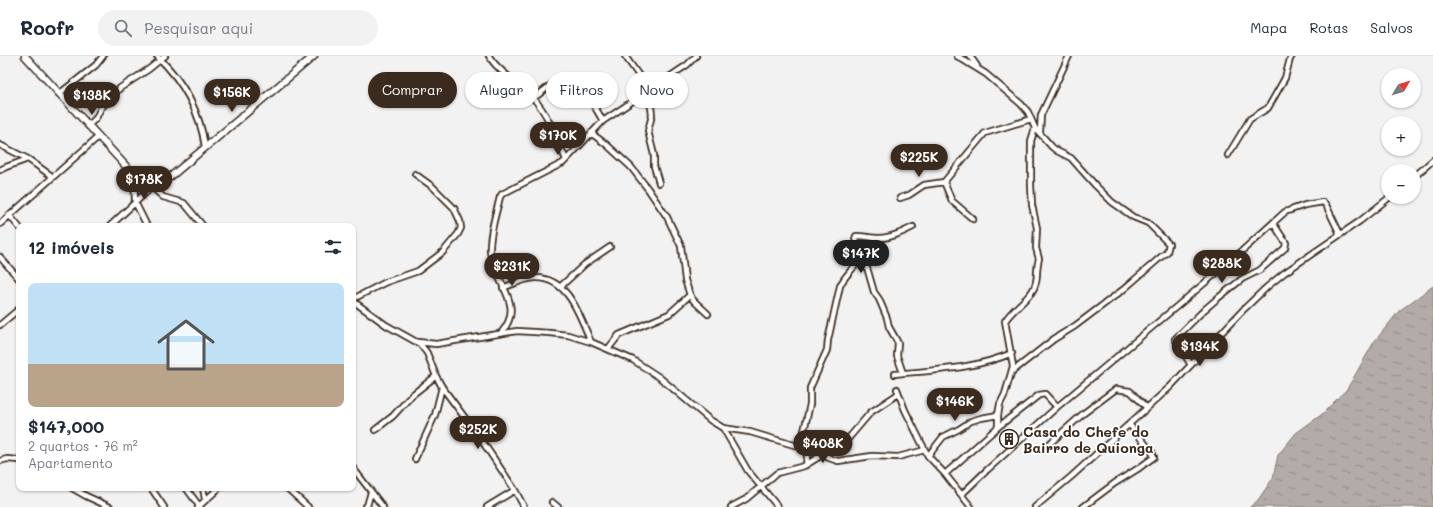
<!DOCTYPE html>
<html lang="pt">
<meta charset="utf-8">
<style>
:root{--surface:#fff;--page:#f2f2f3;--text:#1f2937;--muted:#747a83;--line:#e0e1e3;--accent:#3b2a1e}
body{margin:0;font-family:Mali,sans-serif;background:var(--page);color:var(--text);height:100vh;display:flex;flex-direction:column;font-size:15px;white-space:nowrap}
*{box-sizing:border-box;margin:0}
p{font-size:13px;color:var(--muted)}
.icon{flex:none;width:22px;height:22px;fill:none;stroke:currentColor;stroke-width:2;stroke-linecap:round;stroke-linejoin:round}
.map{position:relative;flex:1;overflow:hidden}
.panel{position:absolute;left:16px;top:167px;width:340px;height:268px;display:flex;flex-direction:column;background:var(--surface);border-radius:8px;box-shadow:0 1px 3px #0004}
.panel>*{flex:none}
.guide{position:absolute;left:368px;top:16px;width:380px;height:36px;display:flex;gap:8px}
.needle{width:26px;rotate:52deg}
.tools{position:absolute;left:1381px;top:12px;display:grid;gap:8px}
.tools a{display:grid;place-items:center;width:40px;height:40px;border-radius:50%;background:var(--surface);box-shadow:0 1px 3px #0004;font-size:20px}
.price{position:absolute;translate:-50% -34px;padding:0 9px;border-radius:14px;background:var(--accent);color:#fff;font-size:13px;line-height:26px;filter:drop-shadow(0 1px 2px #0008)}
.price::after{content:'';position:absolute;left:50%;top:24px;width:12px;height:9px;margin-left:-6px;background:inherit;clip-path:polygon(0 0,100% 0,50% 100%)}
.price.on{background:#222;color:#fff}
ul{padding:0;list-style:none}
li{display:grid;align-content:center;gap:8px;height:212px;padding:0 12px}
li span{display:grid;place-items:center;height:124px;border-radius:8px;color:#555}
li>.icon{margin-inline-start:auto}
span .icon{width:72px;height:72px;fill:#fffc;stroke-width:1}
li b{font-size:17px}
h2{display:flex;justify-content:space-between;align-items:center;height:48px;padding:0 12px;font-size:17px}
.pill{padding:0 14px;border-radius:18px;background:var(--surface);box-shadow:0 1px 3px #0004;font-size:14px;line-height:36px}
.pill.on{background:var(--accent);color:#fff}
header{display:flex;align-items:center;gap:24px;box-sizing:border-box;height:56px;padding:0 20px;background:var(--surface);border-bottom:1px solid var(--line)}
header strong{font-size:19px}
nav{display:flex;gap:22px;margin-inline-start:auto;font-size:14px}
.search{width:280px;height:36px;background:var(--page);display:flex;align-items:center;gap:10px;box-sizing:border-box;padding:0 14px;border-radius:22px;color:var(--muted);font-size:15px}
.map>svg:first-child{display:block}
.water{fill:url(#water-ripples);stroke:#827770}
.lines{fill:none;stroke-linecap:round;stroke-linejoin:round}
.street-casing{stroke:#3b2a1e;stroke-width:8}
.secondary-casing{stroke:#3b2a1e;stroke-width:9}
.street{stroke:#fff;stroke-width:4.5}
.secondary{stroke:#fff;stroke-width:6}
.labels{text-anchor:middle;dominant-baseline:central;stroke-width:3.5;stroke-linejoin:round;paint-order:stroke}
.poi-label{font-size:14px;font-weight:bold;fill:#3b2a1e;stroke:#fff;text-anchor:start}
</style>
<header>
<strong>Roofr</strong>
<div class="search"><svg class="icon" aria-label="search" viewBox="0 0 24 24"><circle cx="10" cy="10" r="6"/><path d="M15 15l6 6"/></svg>Pesquisar aqui</div>
<nav><a>Mapa</a><a>Rotas</a><a>Salvos</a></nav>
</header>
<div class="map">
<svg width="1433" height="451" viewBox="0 0 1433 451">
<defs>
<pattern id="water-ripples" width="26" height="14" patternUnits="userSpaceOnUse"><rect width="26" height="14" fill="#b2aba7"/><path d="M2 4q2-2 4 0t4 0M15 11q2-2 4 0t4 0" fill="none" stroke="#928b87"/></pattern>
</defs>
<rect width="100%" height="100%" fill="#f3f2f2"/>
<filter id="ink" filterUnits="userSpaceOnUse"><feTurbulence type="fractalNoise" baseFrequency=".025" numOctaves="2"/><feDisplacementMap in="SourceGraphic" scale="8" xChannelSelector="R" yChannelSelector="G"/><feConvolveMatrix kernelMatrix="1 2 1 2 8 2 1 2 1" color-interpolation-filters="sRGB"/></filter>
<g filter="url(#ink)">
<path class="water" d="M1433 230V451H1250L1258 444 1273 422 1278 399 1296 377 1321 359 1347 333 1374 286 1399 255Z"/>
<g class="lines">
<g class="street-casing">
<path id="street" d="M157 0C183 25 200 55 205 91
M489 0C498 16 521 28 534 43 549 60 557 83 566 104
M625 0 649 34
M957 0 986 18 1021 48 1028 56 1035 72 1052 91 1057 95 1071 102 1095 129 1112 146 1133 161 1148 167 1169 188 1167 196 1162 200 1124 233 1075 270 1054 283 1013 315
M970 0 977 10
M644 37 651 51 652 59 648 75 654 99V110L659 127
M59 38 96 9 103 0
M534 42 551 29 561 25C587 33 590 43 603 65
M88 70 96 62 101 52 120 32 149 13 165 0
M1040 76 1041 59 1069 0
M591 77 607 89 631 111 648 133 667 161 681 190 685 224 690 239 694 245 708 258
M0 89 28 103 53 121
M1228 99 1250 63 1268 52 1285 22 1290 3 1292 0
M0 114 6 111 28 103
M134 119 135 146 147 170
M1414 121 1433 104
M152 131 163 141 184 147 203 170
M900 142 909 139 924 129 944 126
M9 159 19 171
M973 163 952 145 944 126 985 77 1031 63
M0 168 98 81
M110 170 154 129
M0 201 19 223
M560 231 585 208 610 191
M503 232C513 228 525 222 536 222 569 222 580 261 591 286
M353 243 386 226 418 215 443 196 458 178 461 172 460 165 454 152 433 131 415 118
M353 245 386 269 420 288 427 297 436 320 442 331 480 382 515 434 524 451
M0 269 19 253
M501 277C527 248 493 226 490 195 489 178 496 158 500 141L502 138 563 107 603 65 687 9 696 0
M418 286 436 288 517 275 550 277 568 279 591 286 633 304 659 321 710 364 723 372 748 415 778 451
M608 293 619 279 669 258 690 239
M1191 309 1175 283 1204 254 1218 242 1242 223 1260 214 1285 192 1286 187 1273 167
M903 317 897 300 898 287 889 271 887 262 879 243 874 236 868 215 855 183 856 180C864 180 871 182 879 182 891 182 903 176 913 171
M895 318C934 314 975 313 1012 297
M897 333 905 354 928 400 945 418 971 451
M998 371V359L1000 348 1005 338 1013 310 1005 265C1012 254 1023 247 1031 237 1040 225 1035 214 1039 203L1036 192 1037 172 1032 149 1031 129V85L1035 72
M723 372 750 376 794 389 809 391 829 402 838 405 872 400 898 401 925 394
M375 374 393 360 412 339 436 320
M1048 389 1084 357 1116 333 1130 335 1147 352
M928 400 943 381 959 373 971 365 981 362 998 359
M415 403 435 359 442 331
M0 405 7 403 19 404
M806 409 808 393 805 387 804 375 810 348V332L827 294 828 284 840 230C845 218 857 211 861 199
M353 412 383 451
M945 418 998 371 1039 339 1045 338 1057 351
M72 432 86 440 110 451
M151 432 164 451
M186 432 200 451
M203 432 205 443
M287 432 308 451
M962 438 987 414 1057 351 1232 204 1285 156 1305 149 1323 146 1326 149 1340 178
M552 446 558 451
M198 451 219 432
M365 451 367 450 371 436
M487 451 515 434
M731 451 746 443 777 417 804 410 817 402 841 391 871 356 898 338
M1035 451 1072 420 1170 331 1244 253 1267 231 1284 217 1360 165 1390 141
M1083 451 1115 427 1139 412 1154 401 1152 396 1129 368"/>
</g>
<g class="secondary-casing">
<path id="secondary" d="M25 0 134 119C146 125 157 131 169 122L314 0"/>
</g>
<use href="#street" class="street"/>
<use href="#secondary" class="secondary"/>
</g>
</g>
<defs>
<g id="building-ring" transform="scale(1)"><circle r="9.5" fill="#fff" stroke="#3b2a1e" stroke-width="1.5"/><path d="M-4-6H4V6H1V3H-1V6H-4ZM-2.5-4.3h1.7v1.8h-1.7ZM.8-4.3h1.7v1.8H.8ZM-2.5-1h1.7V.8h-1.7ZM.8-1h1.7V.8H.8Z" fill="#3b2a1e"/></g>
</defs>
<g fill-rule="evenodd">
<use href="#building-ring" x="1009" y="383"/>
</g>
<g class="labels">
<g class="poi-label">
<text x="1023" y="375">Casa do Chefe do<tspan x="1023" dy="16">Bairro de Quionga</tspan></text>
</g>
</g>
</svg>
<div class="tools">
<a><svg class="needle" viewBox="-14 -14 28 28"><path d="M0-13l5 13h-10z" fill="#e53935"/><path d="M0 13l5-13h-10z" fill="#747a83"/></svg></a>
<a>+</a>
<a>−</a>
</div>
<b class="price" style="left:232px;top:57px">$156K</b>
<b class="price" style="left:92px;top:60px">$138K</b>
<b class="price" style="left:558px;top:100px">$170K</b>
<b class="price" style="left:919px;top:122px">$225K</b>
<b class="price" style="left:144px;top:144px">$178K</b>
<b class="price on" style="left:861px;top:218px">$147K</b>
<b class="price" style="left:1222px;top:228px">$288K</b>
<b class="price" style="left:512px;top:231px">$231K</b>
<b class="price" style="left:1200px;top:311px">$134K</b>
<b class="price" style="left:955px;top:366px">$146K</b>
<b class="price" style="left:478px;top:394px">$252K</b>
<b class="price" style="left:823px;top:408px">$408K</b>
<div class="guide">
<a class="pill on">Comprar</a>
<a class="pill">Alugar</a>
<a class="pill">Filtros</a>
<a class="pill">Novo</a>
</div>
<section class="panel">
<h2>12 imóveis<svg class="icon" aria-label="filters" viewBox="0 0 24 24"><path d="M4 7h16M4 17h16"/><circle cx="9" cy="7" r="2"/><circle cx="15" cy="17" r="2"/></svg></h2>
<ul>
<li><span style="background:linear-gradient(#bfe0f5 65%,#b9a48a 0)"><svg class="icon" aria-label="home" viewBox="0 0 24 24"><path d="M3 11l9-7 9 7M6 9v11h12V9"/></svg></span><div><b>$147,000</b><p>2 quartos · 76 m²</p><p>Apartamento</p></div></li>
</ul>
</section>
</div>
